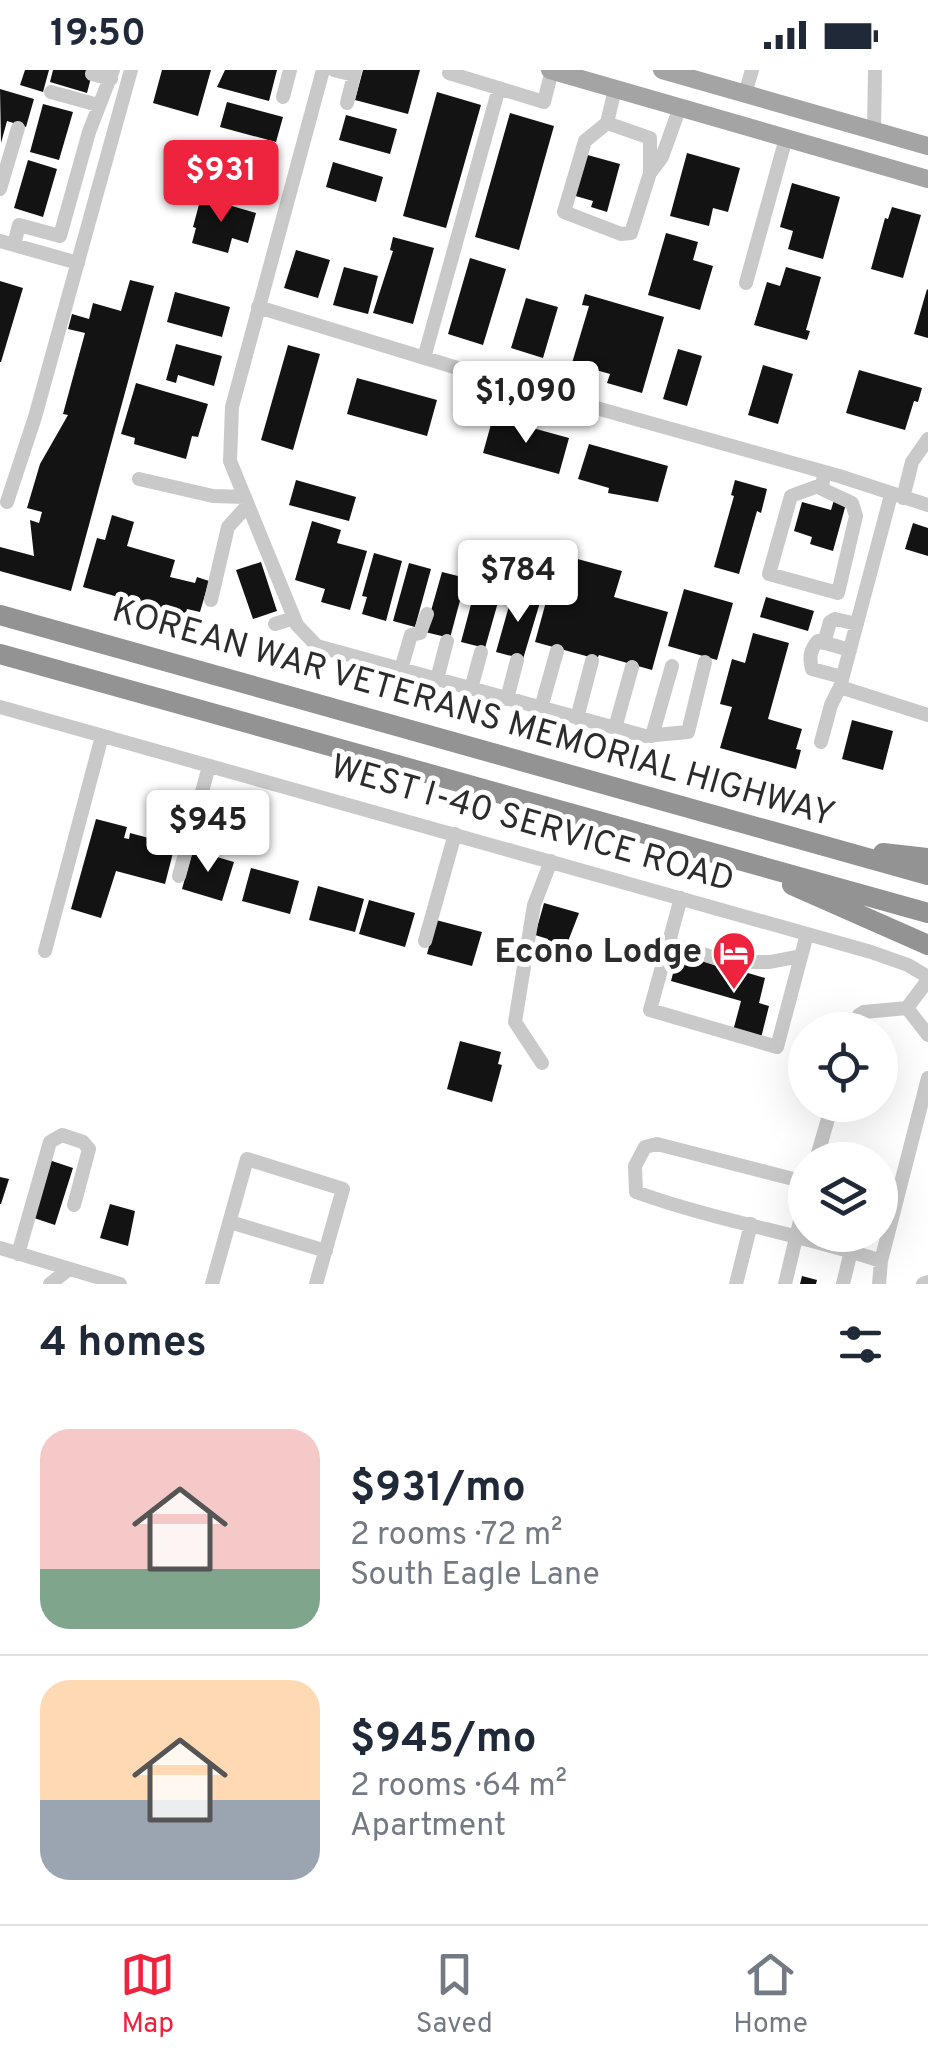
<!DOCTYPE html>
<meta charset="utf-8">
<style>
:root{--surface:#fff;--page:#f2f2f3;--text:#1f2937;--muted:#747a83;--line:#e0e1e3;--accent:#ee233d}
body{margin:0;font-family:Overpass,sans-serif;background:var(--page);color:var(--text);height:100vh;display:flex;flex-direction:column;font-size:38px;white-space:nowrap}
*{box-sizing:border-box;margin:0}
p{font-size:32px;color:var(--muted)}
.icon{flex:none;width:55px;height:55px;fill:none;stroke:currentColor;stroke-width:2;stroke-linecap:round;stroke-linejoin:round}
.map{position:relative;height:1214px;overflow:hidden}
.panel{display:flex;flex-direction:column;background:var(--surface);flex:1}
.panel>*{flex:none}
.fabs{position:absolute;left:788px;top:942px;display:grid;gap:20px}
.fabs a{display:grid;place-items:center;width:110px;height:110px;border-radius:50%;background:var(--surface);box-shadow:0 10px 40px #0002;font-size:50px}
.price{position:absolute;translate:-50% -85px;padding:0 22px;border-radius:10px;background:#fff;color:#222;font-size:32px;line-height:65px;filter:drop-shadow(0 2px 5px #0008)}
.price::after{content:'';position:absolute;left:50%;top:60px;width:30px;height:22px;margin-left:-15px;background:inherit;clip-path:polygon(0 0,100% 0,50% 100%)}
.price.active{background:var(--accent);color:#fff}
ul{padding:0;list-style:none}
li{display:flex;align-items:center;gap:30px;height:250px;padding:0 40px}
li+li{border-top:2px solid var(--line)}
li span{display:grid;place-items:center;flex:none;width:280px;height:200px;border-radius:30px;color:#555}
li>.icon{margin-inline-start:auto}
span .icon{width:120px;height:120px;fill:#fffc;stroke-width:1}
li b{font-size:42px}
h2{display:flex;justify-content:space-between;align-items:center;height:120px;padding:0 40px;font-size:42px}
.status{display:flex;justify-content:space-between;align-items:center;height:70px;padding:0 50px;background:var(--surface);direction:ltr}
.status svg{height:28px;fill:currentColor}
.menu{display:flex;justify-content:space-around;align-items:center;height:140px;border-top:2px solid var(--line);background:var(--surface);font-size:28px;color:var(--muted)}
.menu a{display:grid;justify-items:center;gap:5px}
.menu .active{color:var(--accent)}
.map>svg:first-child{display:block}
.building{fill:#131313}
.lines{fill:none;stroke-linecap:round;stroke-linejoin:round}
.minor{stroke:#c9c9c9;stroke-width:14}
.major{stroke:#a4a4a4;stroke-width:18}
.highway{stroke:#939393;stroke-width:20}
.labels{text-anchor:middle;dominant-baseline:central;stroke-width:10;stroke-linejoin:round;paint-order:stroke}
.street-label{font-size:35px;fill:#2c2c2c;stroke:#fff}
.poi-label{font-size:35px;font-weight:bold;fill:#2c2c2c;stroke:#fff;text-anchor:end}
</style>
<div class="status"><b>19:50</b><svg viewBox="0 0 49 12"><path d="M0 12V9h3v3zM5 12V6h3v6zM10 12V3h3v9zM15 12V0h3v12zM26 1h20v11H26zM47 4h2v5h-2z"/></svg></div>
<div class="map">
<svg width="928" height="1214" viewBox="0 0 928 1214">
<rect width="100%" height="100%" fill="#fff"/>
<path class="building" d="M25 0H49L43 22 20 15Z
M53 0H93L87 23 50 12Z
M162 0H211L198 46 153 33Z
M225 0H277L269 31 217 17Z
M363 0H420L408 44 355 30Z
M0 19 34 29 26 57 7 51 1 73Z
M437 22 481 35 446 158 403 146Z
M227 32 283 47 276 72 220 57Z
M43 34 73 42 59 90 30 82Z
M510 43 554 56 519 180 475 167Z
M346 45 397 59 390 84 339 70Z
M217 81 268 94 262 119 208 105Z
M687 83 740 98 728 142 713 138 709 156 670 146Z
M584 84 620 94 607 142 591 137 593 131 572 125Z
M28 90 57 99 43 147 14 138Z
M333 92 383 107 376 132 326 117Z
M792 113 840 127 823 189 788 179 793 161 780 157Z
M201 127 256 143 248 173 232 168 228 183 192 173 196 158 193 157Z
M892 137 921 145 903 208 871 199 885 148 888 149Z
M666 163 698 172 693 190 713 196 700 240 648 225Z
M393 167 434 178 413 254 373 243 393 181 390 180Z
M296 180 330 190 318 228 284 218Z
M470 188 506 199 483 275 448 264Z
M344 197 378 206 368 244 333 235Z
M786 197 821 207 806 260 810 261 807 270 754 255 767 212 780 216Z
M130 210 154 216 71 521 0 501V477L34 486 30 450 39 453 42 442 27 438 40 394 68 345 63 344 85 263 68 259 72 244 89 249 93 233 121 241Z
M0 211 23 218 1 292H0Z
M927 219 928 220V268L914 264Z
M175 222 230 237 222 267 167 252Z
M585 224 664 247 642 323 607 313 610 304 572 293 589 236 582 235Z
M526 228 558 237 543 288 511 278Z
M176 274 222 286 214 316 178 305 176 313 166 310Z
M288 275 320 284 293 380 261 370Z
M678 279 702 286 687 336 663 329Z
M763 295 793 304 778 354 748 345Z
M859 300 922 318 918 332 914 331 905 360 846 343Z
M357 308 437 330 427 366 347 344Z
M136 313 208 334 198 367 192 366 186 389 134 374 135 368 121 364Z
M493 347 569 368 559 404 483 383Z
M589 374 668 396 658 432 608 423 609 418 578 409Z
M296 410 356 427 349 451 289 435Z
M735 410 767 419 761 443 757 441 739 504 714 497 734 426 731 425Z
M834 430 846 434 833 481 810 474 812 467 794 461 802 432 831 440Z
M112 445 134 452 127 476 175 490 170 507 195 513 197 507 209 511 200 542 187 539 185 546 83 517 97 468 105 470Z
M312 451 341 460 337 473 367 481 350 540 321 532 325 519 295 510Z
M913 453 928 458V486L905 479Z
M374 483 402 491 386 551 362 544 367 527 362 526Z
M559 484 622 501 614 527 668 542 652 600 599 585 597 589 535 572Z
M261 492 277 541 253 549 236 500Z
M409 493 431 499 415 557 393 551Z
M442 502 466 508 450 568 425 562Z
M477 512 502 518 485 578 461 572Z
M684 519 733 533 717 590 668 576Z
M513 522 541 529 523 589 496 582Z
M766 527 814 541 808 561 760 547Z
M753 563 789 573 768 649 802 659 796 679 801 680 796 699 720 678 732 637 720 634 732 589 745 593Z
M852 650 893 661 883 700 842 689Z
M96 749 127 757 124 768 129 769 130 763 175 775 165 814 116 801 101 848 71 839Z
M193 780 234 792 222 831 182 819Z
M251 798 299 811 290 844 242 831Z
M318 816 364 829 355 862 309 850Z
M369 830 415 843 405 877 359 864Z
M544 833 579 843 567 874 578 877 574 890 544 882 548 869 535 865Z
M436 850 482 862 472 896 427 884Z
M720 883 734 887 731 898 765 908 759 933 769 936 761 968 733 961 741 931 671 911 678 884 717 895Z
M460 971 501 982 498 994 502 995 492 1032 447 1019Z
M49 1090 73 1098 55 1155 31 1147Z
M0 1107 9 1109 1 1134H0Z
M110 1134 135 1141 128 1176 100 1168Z
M802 1206 817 1210 816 1214H800Z"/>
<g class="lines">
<path class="minor" d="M323 0 232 337 230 391 297 555 317 576 645 666 688 662 705 592
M334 0 354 5 355 0
M449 3 544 32 552 0
M92 4 111 9
M51 22 98 35
M745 24 752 0
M283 27 290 0
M347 33 354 5
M607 53 585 71 564 142 621 164 631 163 650 103V68L607 53 615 19
M874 61 875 0
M650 103 662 87 680 37
M0 119 18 58
M0 171 78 193
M14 175 19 155 60 166 89 62 113 0
M746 213 786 68
M258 237 500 311 839 406 928 435
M424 288 499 18
M139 409 213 426 245 427
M821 415 791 426 769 504 838 523 856 446 852 433 822 419 824 402
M903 428 912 392 928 369
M7 432 35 347 131 0
M211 530 228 457 248 435
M275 554 294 548
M824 573 830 552 835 549 857 554
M401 599 411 565 420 563 427 544
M842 607 812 599C809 588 810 580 818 571L850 580
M437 609 447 571
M840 617 928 645
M471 619 481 582
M507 629 517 590
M0 637 871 882 908 895 928 907
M541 638 557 581
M577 648 592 591
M615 658 632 597
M652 666 672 596
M821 672 831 635 840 617 891 425
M179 806 209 696
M681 828 650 940 777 977 807 864
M425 871 455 764
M668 873 718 889
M45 881 102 666
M732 892H770L801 886
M928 910 907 938 928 965
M854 960 859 945 864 942 907 938
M542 993 515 952 534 835 551 791
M816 1090 832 1035
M805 1112 657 1074 645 1077 635 1096 636 1122C716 1151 801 1164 881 1191
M230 1152 326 1181
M0 1178 120 1214
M18 1184 50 1072 62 1065 83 1072 89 1079 74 1135
M50 1214 69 1199
M212 1214 247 1089 343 1119 316 1214
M736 1214 751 1154
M785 1214 805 1130
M843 1214 851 1181
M879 1214 881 1191 928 1008
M923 1214 928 1212"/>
<path class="major" d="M550 0 928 109
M662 0 928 76"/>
<path class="highway" d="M0 545 928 805
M0 584 928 843
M883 783 928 788
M792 815 928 875"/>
</g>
<defs>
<g id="hotel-pin" transform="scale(2.25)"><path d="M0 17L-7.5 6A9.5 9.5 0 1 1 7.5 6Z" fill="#ee233d" stroke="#fff"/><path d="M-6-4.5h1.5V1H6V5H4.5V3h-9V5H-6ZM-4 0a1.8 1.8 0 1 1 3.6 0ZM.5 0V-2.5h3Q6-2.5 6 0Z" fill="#fff"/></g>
</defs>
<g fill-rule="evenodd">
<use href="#hotel-pin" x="734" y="883"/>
</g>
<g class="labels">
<g class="street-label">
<text transform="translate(473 644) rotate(16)">KOREAN WAR VETERANS MEMORIAL HIGHWAY</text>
<text transform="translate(532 755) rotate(16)">WEST I-40 SERVICE ROAD</text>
</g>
<g class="poi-label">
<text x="702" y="883">Econo Lodge</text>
</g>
</g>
</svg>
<div class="fabs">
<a><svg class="icon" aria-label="locate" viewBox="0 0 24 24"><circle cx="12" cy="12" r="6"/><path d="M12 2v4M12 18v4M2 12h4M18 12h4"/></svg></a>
<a><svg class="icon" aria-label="layers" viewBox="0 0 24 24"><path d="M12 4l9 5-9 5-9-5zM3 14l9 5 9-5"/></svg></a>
</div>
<b class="price active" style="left:221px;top:155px">$931</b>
<b class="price" style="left:526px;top:376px">$1,090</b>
<b class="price" style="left:518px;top:555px">$784</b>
<b class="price" style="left:208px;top:805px">$945</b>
</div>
<section class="panel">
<h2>4 homes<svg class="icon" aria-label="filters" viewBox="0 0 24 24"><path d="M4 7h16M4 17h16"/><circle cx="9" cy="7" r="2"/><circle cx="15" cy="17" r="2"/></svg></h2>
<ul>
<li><span style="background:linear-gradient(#f6c9c9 70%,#7fa58c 0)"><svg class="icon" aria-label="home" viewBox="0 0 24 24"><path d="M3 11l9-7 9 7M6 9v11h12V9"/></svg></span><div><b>$931/mo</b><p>2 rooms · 72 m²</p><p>South Eagle Lane</p></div></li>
<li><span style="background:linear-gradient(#ffd9b3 60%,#9aa5b1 0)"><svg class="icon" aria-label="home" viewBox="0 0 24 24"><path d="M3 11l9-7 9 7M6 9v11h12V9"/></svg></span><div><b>$945/mo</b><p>2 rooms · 64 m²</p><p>Apartment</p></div></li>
</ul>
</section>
<nav class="menu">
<a class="active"><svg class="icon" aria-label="map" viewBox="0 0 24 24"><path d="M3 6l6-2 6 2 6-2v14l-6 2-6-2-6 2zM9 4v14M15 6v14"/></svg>Map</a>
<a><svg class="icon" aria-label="saved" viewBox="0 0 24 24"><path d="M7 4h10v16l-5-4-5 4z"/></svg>Saved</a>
<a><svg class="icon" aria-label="home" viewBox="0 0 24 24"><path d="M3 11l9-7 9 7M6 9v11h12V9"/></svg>Home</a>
</nav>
